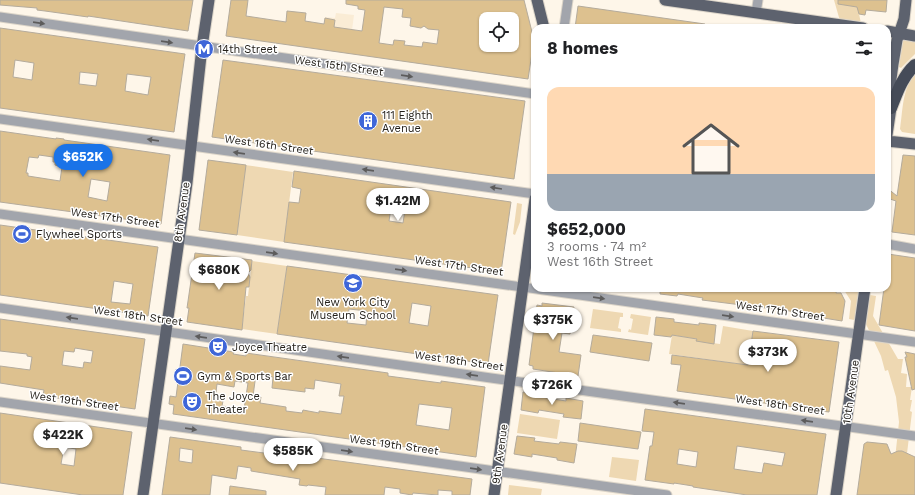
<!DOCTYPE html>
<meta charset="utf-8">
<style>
:root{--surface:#fff;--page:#f6f6f6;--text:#202124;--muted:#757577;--line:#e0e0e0;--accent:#1a73e8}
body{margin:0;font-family:"Work Sans",sans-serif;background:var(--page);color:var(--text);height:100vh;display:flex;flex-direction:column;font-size:15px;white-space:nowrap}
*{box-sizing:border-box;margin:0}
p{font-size:13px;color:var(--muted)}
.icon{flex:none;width:22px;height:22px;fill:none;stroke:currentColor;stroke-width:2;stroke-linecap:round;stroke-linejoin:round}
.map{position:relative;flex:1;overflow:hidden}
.details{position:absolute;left:531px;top:24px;width:360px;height:268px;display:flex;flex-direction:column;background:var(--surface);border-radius:12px;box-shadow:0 1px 3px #0004}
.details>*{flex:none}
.tools{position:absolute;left:479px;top:12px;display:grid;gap:8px}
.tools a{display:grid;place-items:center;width:40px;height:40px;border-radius:8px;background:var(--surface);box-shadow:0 1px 3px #0004;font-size:20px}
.price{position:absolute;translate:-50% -34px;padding:0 9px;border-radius:14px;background:#fff;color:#222;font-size:13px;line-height:26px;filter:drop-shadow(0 1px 2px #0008)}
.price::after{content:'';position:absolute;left:50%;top:24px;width:12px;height:9px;margin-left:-6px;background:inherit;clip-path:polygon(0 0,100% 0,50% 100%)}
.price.active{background:var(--accent);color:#fff}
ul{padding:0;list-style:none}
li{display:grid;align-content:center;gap:8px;height:212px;padding:0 16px}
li+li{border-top:1px solid var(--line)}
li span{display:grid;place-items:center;height:124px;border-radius:12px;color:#555}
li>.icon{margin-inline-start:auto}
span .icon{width:72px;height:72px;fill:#fffc;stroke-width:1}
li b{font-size:17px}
h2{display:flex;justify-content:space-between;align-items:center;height:48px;padding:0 16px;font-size:17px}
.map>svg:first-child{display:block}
.built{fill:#faecd5}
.green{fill:#eed8b2}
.building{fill:#ddc18f;stroke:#b4ab9c;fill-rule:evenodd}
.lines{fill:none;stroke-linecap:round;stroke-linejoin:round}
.minor-casing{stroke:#dbd4c8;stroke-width:11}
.major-casing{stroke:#dbd4c8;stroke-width:13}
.highway-casing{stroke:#dbd4c8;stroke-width:14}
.minor{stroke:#a2a5ac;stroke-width:9}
.major{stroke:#5d626e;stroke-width:11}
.highway{stroke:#454b58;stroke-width:12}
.oneway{fill:#5d5c5c}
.labels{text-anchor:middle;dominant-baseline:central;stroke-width:3;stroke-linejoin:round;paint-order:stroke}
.poi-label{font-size:11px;fill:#24201a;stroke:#fff;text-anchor:start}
.street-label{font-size:11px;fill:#24201a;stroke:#fff}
</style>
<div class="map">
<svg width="915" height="495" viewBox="0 0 915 495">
<rect width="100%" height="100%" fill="#fef6e9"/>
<path class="built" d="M336 13 354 15 349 53 320 50 325 17 335 18Z"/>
<path class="green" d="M834 0H856L862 28H842Z
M905 38 915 42V54L901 68 899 67 903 39Z
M915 74V134L902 132 900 129C903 110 902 89 915 74Z
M245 165 293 172 284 242 237 235Z
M517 203 522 204 520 222 515 235 513 234Z
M252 261 287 266 277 334 242 329 246 296H248Z
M837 288H861L864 294 876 296 873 316 898 359H903L901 373 907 374 906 387H912L910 400H912L910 411 912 412 902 495 893 477 899 422 896 397 888 370 885 371 881 356 865 322 849 319 851 301 844 290H837Z
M593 309 623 313V317H620L618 328 621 329V332L590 328Z
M631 314 651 317 648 335 628 332 629 329 631 330 633 319 630 318Z
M723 326 753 331 748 365 669 354 672 335 697 339V341L720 344Z
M520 414 560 420 557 439 517 433Z
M612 457 639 460 636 481 609 477Z
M509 485 542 489 541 495H508Z"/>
<path class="building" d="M0 0H193L188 31 88 16V17L45 11 37 10V8L0 5Z
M231 0H248L246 16 286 22 287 11 306 13 305 21 324 24 325 18 335 20 334 27 362 31 365 10 358 9V6L346 4V0H524L534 40 528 79 226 36ZM384 7 403 9 402 17 411 18 410 26 421 28 424 26 428 29 439 30 437 44 423 42 422 47 404 45 405 41 394 40 393 45 379 43ZM486 19H512V45H486Z
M838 0H887L886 12 866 10 865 15 859 14 857 7 838 4Z
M578 6 705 24V28H575Z
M0 28 185 54 174 132 0 108ZM15 60 34 63 32 80 13 77ZM80 72 98 74 96 86 79 84ZM127 74 151 77 148 95 125 91Z
M223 60 525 101 514 179 212 137Z
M0 131 56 139V138L64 139V140L170 155 161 224 0 202ZM39 155 53 157V162H55V165L62 167 60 181 28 176V173H26L29 157 38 158ZM91 179 110 182 107 201 88 197Z
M903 155 915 156V235L892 232 896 201 887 198V188L897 196Z
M208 160 246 165 237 235 199 230Z
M294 171 511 202 501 272 284 242 289 202 299 203 301 189 292 187ZM391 208 405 210 403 223 389 221Z
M0 225 158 247 148 316 0 295ZM114 281 133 284 130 304 111 302Z
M195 253 252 260 251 270 248 273 250 277 249 287H246L242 330 187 322 189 308H187Z
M888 254 915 258V331L879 325 884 288H887Z
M287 266 498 295 488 364 277 334ZM412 303 431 306 428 326 409 323ZM349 309 367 311 366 325 347 323Z
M660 288H837L836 293H841L845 301 842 321 805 315V313L702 300 703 298 678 294 677 296 660 294Z
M542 303 574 307 570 334 562 333 559 352 581 355 578 376 533 369V366L529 365 537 305 542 306Z
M656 317 674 319V322L699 325V323L716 325 714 344 696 341 697 339 672 335 671 337 654 335Z
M0 319 145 339 135 409 43 396 44 390 0 383V366L30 370 32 357 27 356V354L0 351ZM75 348 93 351 91 363 84 362 83 368 62 365 64 351 74 352Z
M753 331 839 342 829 412 677 391 681 365 671 364 672 355 748 365Z
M593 335 652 343 649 361 590 352Z
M183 344 234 352 233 354 246 356V353L388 373V376L441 383V381L485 387 476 457 173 414 174 405 169 404 170 396 176 397ZM256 374 273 377 272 388 305 392V388L314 389 315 380 341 384 339 396H344L341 414 319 411V413L303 410 302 413 286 411V407L260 403 261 397 253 396ZM235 381 248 383 244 409 222 406 223 401 215 400 217 384 234 387ZM419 404 452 408 449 430 416 425Z
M905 352 915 354V389L912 390 905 357H907Z
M523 392 541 395V397L566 401V398L583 401 581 419 563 417 564 414 539 410 538 413 521 410Z
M645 409 826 434 817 495H747L693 487V486L674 483V484L645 480 650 446H652L654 432 642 431ZM737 446 785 453 782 466 764 463 762 473 734 469ZM679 449 698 452 696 467 677 464Z
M0 413 132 432 123 495H83L0 483ZM64 447 76 449 74 466 61 464Z
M580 423 641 432 638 449 578 441Z
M517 436 535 438 534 441 559 444 560 442 577 444 574 463 557 460V458L532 454V457L514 454Z
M170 437 241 447V450L302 458V456L472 479 470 495H452V491L438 490V495L413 493 412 495 400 493V489L385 487 384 495H325L326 487 308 485 307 486 299 485 300 479 251 471V468L238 466 236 479 212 475 210 495H162ZM180 448 193 450 192 463 179 461Z
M867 442 887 444 891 454 898 451H902L915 457V495H857L864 444Z
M230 486 266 491V495H229Z"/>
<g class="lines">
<g class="minor-casing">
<path id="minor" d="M756 13 758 0
M0 17 535 94
M564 28 568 0
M0 119 535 194
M0 214 915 342
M887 244 915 249
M0 308 491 378 915 436
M0 402 667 495"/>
</g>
<g class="major-casing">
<path id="major" d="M537 0 544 28
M665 0 863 28
M887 31 915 36
M887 135 891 108V79L893 64 897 40 904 19 906 0
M887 141 915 144
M143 495 187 183 202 47 209 0
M494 495 535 199
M836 495 865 288"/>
</g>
<g class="highway-casing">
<path id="highway" d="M891 108C897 93 902 77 915 65"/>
</g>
<use href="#minor" class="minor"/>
<use href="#major" class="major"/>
<use href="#highway" class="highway"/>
</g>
<defs><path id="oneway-solid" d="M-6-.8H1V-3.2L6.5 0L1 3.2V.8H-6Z"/></defs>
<g class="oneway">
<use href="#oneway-solid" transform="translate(39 23) rotate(8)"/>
<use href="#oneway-solid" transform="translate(167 42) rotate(8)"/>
<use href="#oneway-solid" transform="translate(407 76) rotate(8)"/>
<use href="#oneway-solid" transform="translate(153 140) rotate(-172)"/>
<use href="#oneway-solid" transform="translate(239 153) rotate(-172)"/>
<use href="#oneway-solid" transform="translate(368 170) rotate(-172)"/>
<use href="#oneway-solid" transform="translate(496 188) rotate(-171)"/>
<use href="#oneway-solid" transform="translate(272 253) rotate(8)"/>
<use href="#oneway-solid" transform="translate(401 270) rotate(8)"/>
<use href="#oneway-solid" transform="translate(599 298) rotate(8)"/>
<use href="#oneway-solid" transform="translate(728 316) rotate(8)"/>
<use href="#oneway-solid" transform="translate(72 318) rotate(-172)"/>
<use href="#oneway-solid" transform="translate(201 337) rotate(-172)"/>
<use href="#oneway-solid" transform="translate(343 357) rotate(-172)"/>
<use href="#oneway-solid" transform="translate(472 375) rotate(-172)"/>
<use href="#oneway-solid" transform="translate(679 403) rotate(-172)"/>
<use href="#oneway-solid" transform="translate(807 421) rotate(-172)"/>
<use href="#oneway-solid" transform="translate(191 429) rotate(8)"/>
<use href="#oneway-solid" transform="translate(347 451) rotate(8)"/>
<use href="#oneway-solid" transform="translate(476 469) rotate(8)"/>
</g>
<defs>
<g id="metro-disc" transform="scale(1)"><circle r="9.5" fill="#3f66d8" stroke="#fff"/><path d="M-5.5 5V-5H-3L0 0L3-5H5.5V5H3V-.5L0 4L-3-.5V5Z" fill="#fff"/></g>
<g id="building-disc" transform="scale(1)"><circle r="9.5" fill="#3f66d8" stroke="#fff"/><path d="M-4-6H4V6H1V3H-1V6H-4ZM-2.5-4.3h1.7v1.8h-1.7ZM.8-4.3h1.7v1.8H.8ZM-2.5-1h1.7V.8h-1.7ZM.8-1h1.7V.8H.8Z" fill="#fff"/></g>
<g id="stadium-disc" transform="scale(1)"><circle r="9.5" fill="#3f66d8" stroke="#fff"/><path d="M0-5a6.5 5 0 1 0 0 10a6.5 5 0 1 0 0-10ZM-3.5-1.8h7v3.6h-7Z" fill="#fff"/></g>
<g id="school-disc" transform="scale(1)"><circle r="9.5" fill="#3f66d8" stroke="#fff"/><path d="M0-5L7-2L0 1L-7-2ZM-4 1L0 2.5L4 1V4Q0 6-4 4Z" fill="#fff"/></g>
<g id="theatre-disc" transform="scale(1)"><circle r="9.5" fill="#3f66d8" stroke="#fff"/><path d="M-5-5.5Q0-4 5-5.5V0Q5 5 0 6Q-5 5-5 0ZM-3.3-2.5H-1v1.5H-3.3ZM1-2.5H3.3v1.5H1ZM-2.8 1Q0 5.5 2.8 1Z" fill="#fff"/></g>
</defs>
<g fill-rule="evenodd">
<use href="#metro-disc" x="204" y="49"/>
<use href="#building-disc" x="368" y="121"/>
<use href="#stadium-disc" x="22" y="234"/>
<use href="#school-disc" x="353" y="283"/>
<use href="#theatre-disc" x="218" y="347"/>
<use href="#stadium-disc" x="183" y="376"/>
<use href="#theatre-disc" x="192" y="402"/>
</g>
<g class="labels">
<g class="poi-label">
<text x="218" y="49">14th Street</text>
<text x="382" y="115">111 Eighth<tspan x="382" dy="13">Avenue</tspan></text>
<text x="36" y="234">Flywheel Sports</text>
<text x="353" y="302" text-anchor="middle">New York City<tspan x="353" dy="13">Museum School</tspan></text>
<text x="232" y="347">Joyce Theatre</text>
<text x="197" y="376">Gym &amp; Sports Bar</text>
<text x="206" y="396">The Joyce<tspan x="206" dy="13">Theater</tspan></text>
</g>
<g class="street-label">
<text transform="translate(339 66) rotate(8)">West 15th Street</text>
<text transform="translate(269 145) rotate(8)">West 16th Street</text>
<text transform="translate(182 212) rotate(-82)">8th Avenue</text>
<text transform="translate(115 218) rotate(8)">West 17th Street</text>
<text transform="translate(459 266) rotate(8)">West 17th Street</text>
<text transform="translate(780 311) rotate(8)">West 17th Street</text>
<text transform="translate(138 316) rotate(8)">West 18th Street</text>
<text transform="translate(459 361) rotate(8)">West 18th Street</text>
<text transform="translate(851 392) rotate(-82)">10th Avenue</text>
<text transform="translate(74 401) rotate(8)">West 19th Street</text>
<text transform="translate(780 405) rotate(8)">West 18th Street</text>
<text transform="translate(394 445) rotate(8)">West 19th Street</text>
<text transform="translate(500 454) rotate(-82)">9th Avenue</text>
</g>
</g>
</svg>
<div class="tools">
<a><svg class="icon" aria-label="locate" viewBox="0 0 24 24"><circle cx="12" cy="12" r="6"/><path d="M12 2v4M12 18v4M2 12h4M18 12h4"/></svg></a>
</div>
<b class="price active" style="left:83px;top:178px">$652K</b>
<b class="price" style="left:398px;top:222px">$1.42M</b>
<b class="price" style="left:219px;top:291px">$680K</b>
<b class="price" style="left:553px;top:341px">$375K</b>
<b class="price" style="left:768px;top:373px">$373K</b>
<b class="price" style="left:552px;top:406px">$726K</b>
<b class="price" style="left:63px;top:456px">$422K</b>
<b class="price" style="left:293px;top:472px">$585K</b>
<section class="details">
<h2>8 homes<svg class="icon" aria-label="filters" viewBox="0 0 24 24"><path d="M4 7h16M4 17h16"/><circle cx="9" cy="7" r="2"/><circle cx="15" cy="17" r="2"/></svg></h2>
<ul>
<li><span style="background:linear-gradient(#ffd9b3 70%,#9aa5b1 0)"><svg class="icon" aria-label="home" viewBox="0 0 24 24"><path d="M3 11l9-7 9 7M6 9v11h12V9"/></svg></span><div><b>$652,000</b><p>3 rooms · 74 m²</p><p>West 16th Street</p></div></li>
</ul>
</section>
</div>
